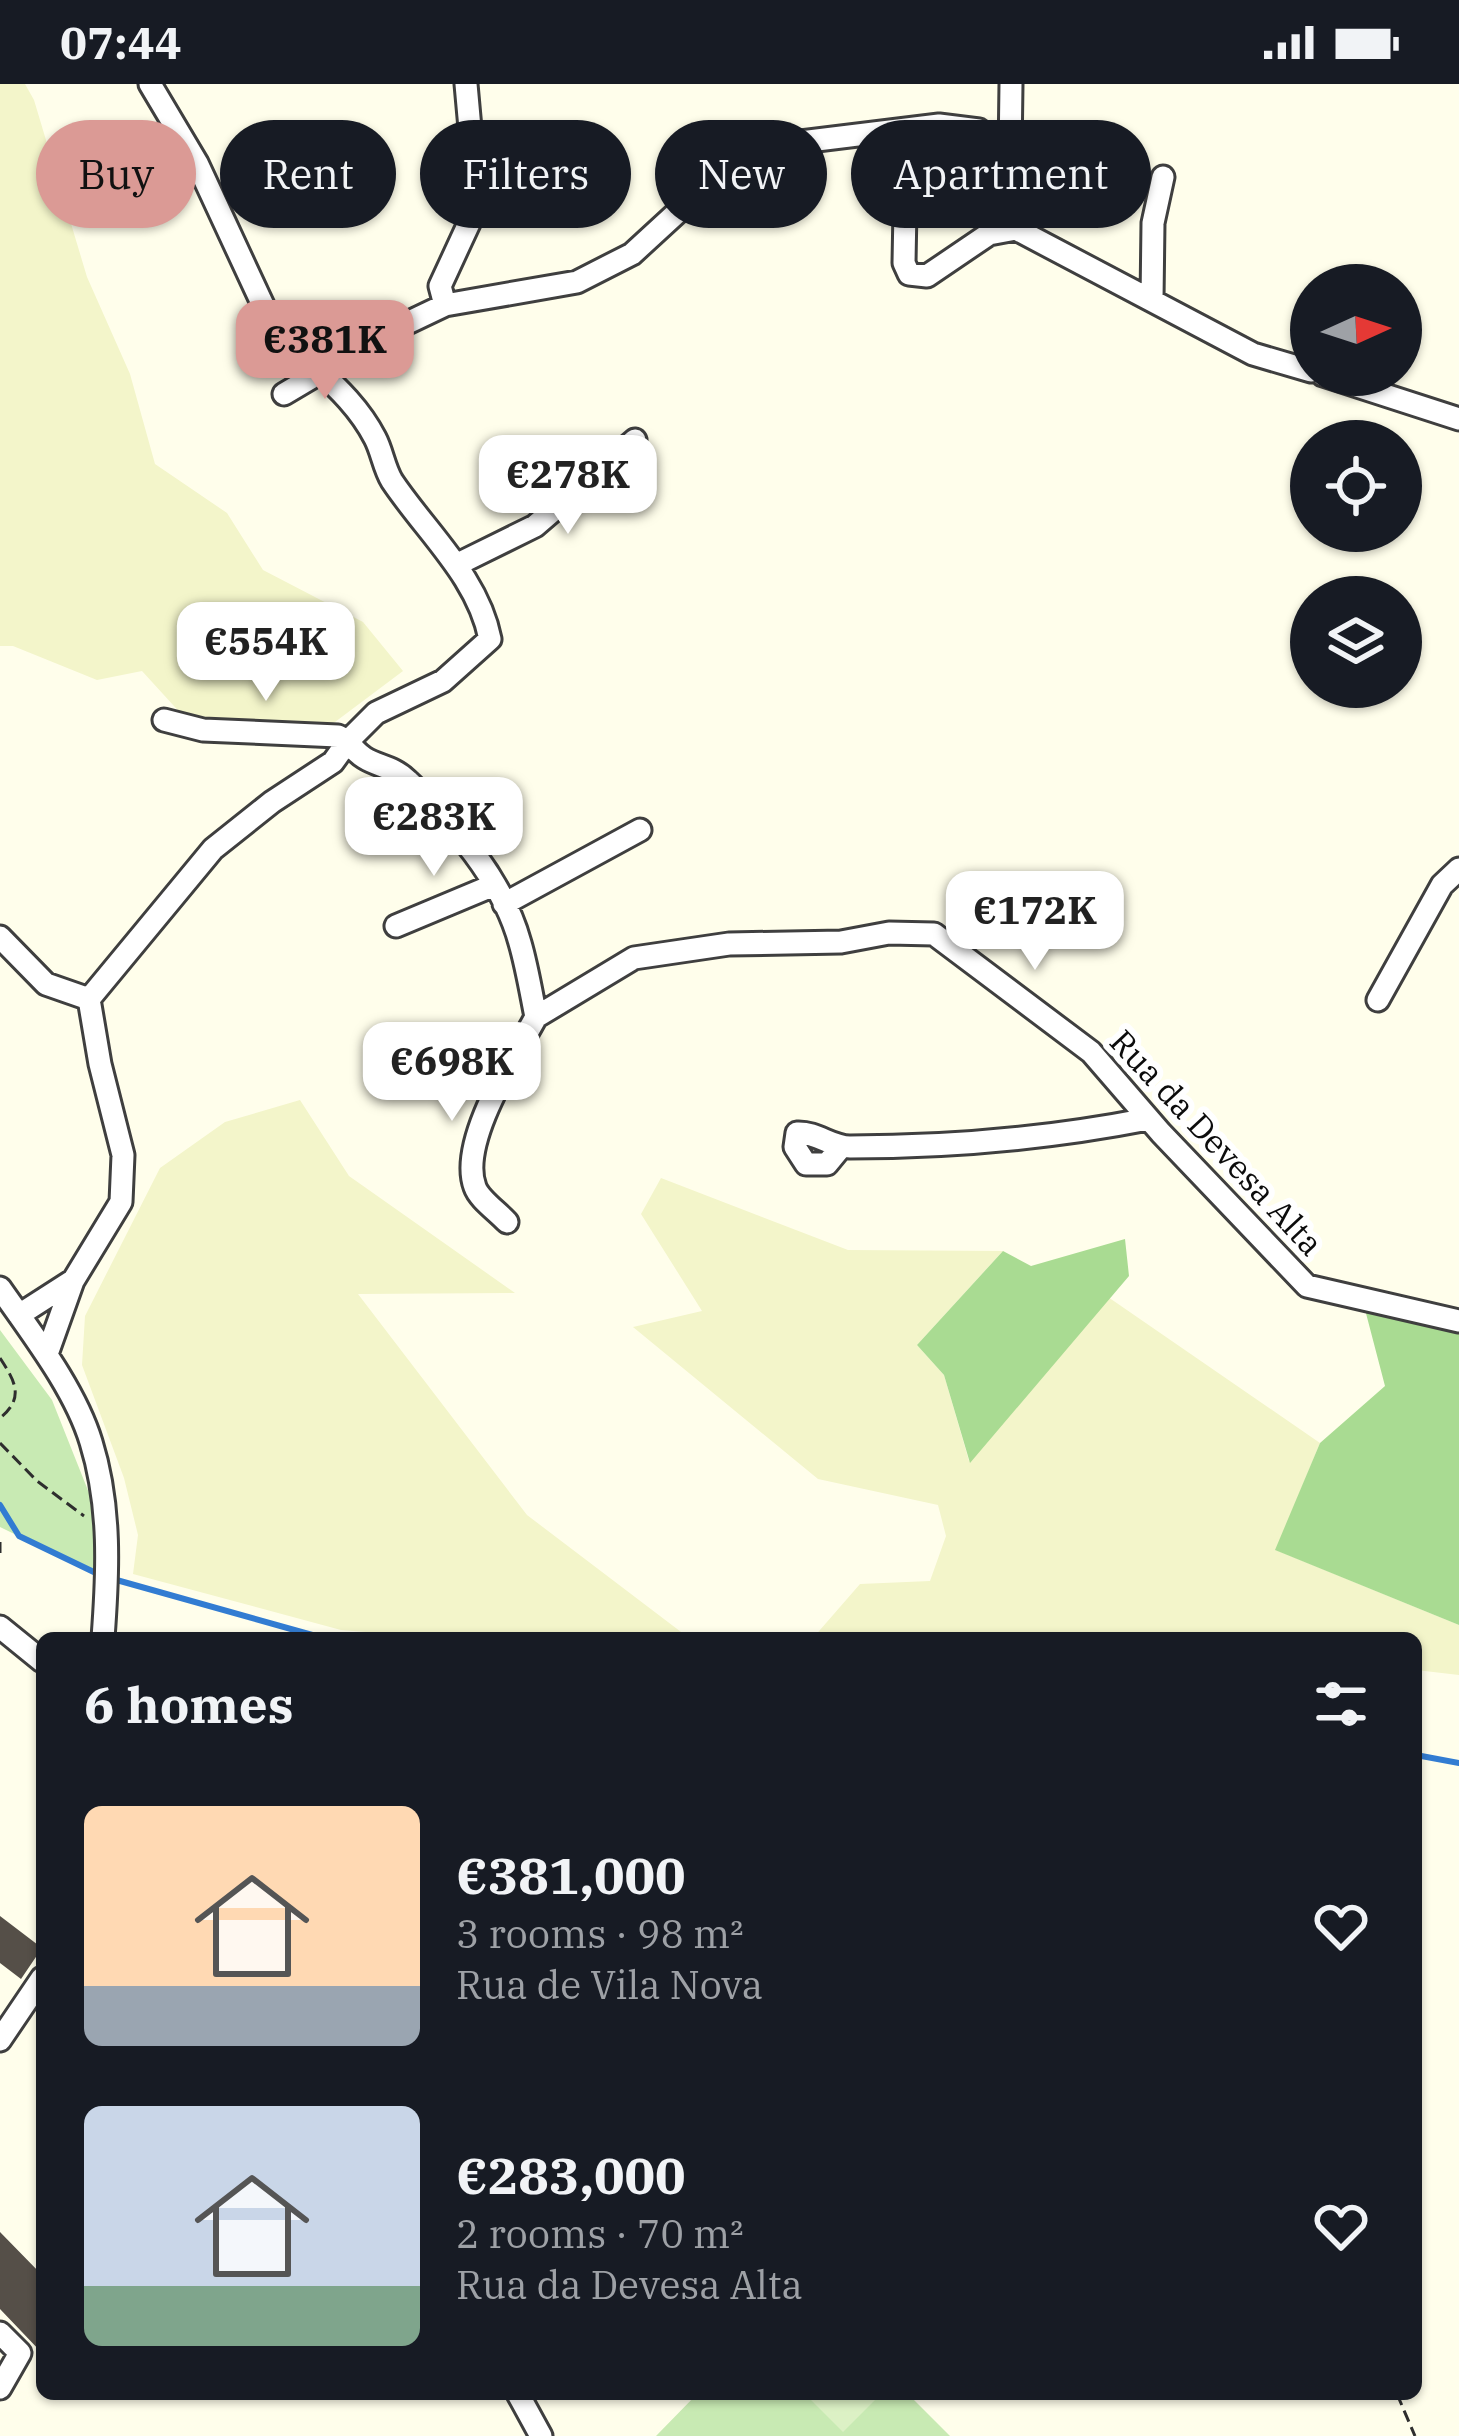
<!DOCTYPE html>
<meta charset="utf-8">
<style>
:root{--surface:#171b24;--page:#242831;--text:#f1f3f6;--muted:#9ea1a6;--accent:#db9a95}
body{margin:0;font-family:"IBM Plex Serif",serif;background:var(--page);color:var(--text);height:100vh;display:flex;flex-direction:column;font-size:45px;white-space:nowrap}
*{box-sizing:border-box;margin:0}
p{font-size:39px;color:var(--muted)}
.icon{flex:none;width:66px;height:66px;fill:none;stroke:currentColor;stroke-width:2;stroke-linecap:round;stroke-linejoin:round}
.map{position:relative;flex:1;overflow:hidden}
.side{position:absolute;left:36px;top:1548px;width:1386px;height:768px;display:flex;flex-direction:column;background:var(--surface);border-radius:18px;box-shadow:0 3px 9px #0004}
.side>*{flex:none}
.top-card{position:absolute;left:36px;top:36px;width:1389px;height:108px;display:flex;gap:24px}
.needle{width:78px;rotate:87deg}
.fabs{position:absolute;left:1290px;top:180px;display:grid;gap:24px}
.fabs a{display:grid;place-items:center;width:132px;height:132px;border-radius:50%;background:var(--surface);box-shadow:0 3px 9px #0004;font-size:60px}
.price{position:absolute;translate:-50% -102px;padding:0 27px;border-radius:24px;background:#fff;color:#222;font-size:39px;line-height:78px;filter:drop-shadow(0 3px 6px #0008)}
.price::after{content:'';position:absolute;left:50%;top:72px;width:36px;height:27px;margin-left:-18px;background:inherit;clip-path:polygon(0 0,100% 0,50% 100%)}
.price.active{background:var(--accent);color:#111}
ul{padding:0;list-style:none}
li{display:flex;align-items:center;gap:36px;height:300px;padding:0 48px}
li span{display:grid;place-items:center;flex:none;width:336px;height:240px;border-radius:18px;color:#555}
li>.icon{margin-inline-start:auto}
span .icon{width:144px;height:144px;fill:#fffc;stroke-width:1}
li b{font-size:51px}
h2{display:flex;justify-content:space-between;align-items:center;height:144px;padding:0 48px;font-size:51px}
.pill{padding:0 42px;border-radius:54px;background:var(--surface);box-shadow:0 3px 9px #0004;font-size:42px;line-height:108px}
.pill.active{background:var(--accent);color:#111}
.status{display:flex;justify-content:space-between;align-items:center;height:84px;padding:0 60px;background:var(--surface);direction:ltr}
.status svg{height:33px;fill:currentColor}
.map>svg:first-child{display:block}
.farmland{fill:#f3f5ca}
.green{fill:#c8eab3}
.forest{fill:#a9db92}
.pitch{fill:#dcf1c5}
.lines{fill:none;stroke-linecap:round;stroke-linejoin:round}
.stream{stroke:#327cd2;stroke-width:6}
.building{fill:#554f48}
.minor-casing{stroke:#3f3f3f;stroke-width:27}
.path{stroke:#2e2e2e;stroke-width:3;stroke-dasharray:12 6;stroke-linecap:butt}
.minor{stroke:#fff;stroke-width:21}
.labels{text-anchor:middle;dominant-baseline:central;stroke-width:12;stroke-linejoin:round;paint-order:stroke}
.street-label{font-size:33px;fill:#0c0c0c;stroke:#fff}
</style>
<div class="status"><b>07:44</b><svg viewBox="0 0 49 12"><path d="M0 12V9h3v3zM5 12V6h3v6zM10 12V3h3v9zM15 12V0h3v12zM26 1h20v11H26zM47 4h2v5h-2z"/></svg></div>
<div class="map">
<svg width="1459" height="2352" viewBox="0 0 1459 2352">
<rect width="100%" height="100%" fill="#fffeeb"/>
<path class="farmland" d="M0 0H25L34 16 87 193 130 290 155 380 227 429 263 486 363 538 403 587 331 641 184 633 142 587 97 596 13 562H0Z
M300 1016 349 1092 515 1209 358 1210 527 1431 689 1554H393L390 1550 341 1546 133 1490 138 1451 124 1394 82 1281 85 1232 160 1084 225 1038Z
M661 1094 848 1166 1003 1167 917 1261 944 1291 969 1377 1108 1213 1320 1359 1276 1466 1459 1541V1591L1416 1586V1554H813L860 1500 930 1497 946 1452 938 1421 818 1395 633 1243 702 1227 641 1130Z"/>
<path class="green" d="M0 1246 52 1316 93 1419 96 1490 0 1443Z
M697 2310H908L950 2352H656Z"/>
<path class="forest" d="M1125 1155 1129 1192 970 1379 944 1291 917 1261 1003 1167 1031 1182Z
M1362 1214 1459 1237V1541L1275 1466 1320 1359 1385 1302Z"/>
<path class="pitch" d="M805 2310H881L843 2348Z"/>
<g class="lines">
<path class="stream" d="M0 1421 19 1452 100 1491
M113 1495 323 1554
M1416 1671 1459 1679"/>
</g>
<path class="building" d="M0 1832 42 1864 21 1895 0 1879Z
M0 2148 42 2191V2269L0 2225Z"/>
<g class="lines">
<g class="minor-casing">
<path id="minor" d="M150 0 197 79 268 232 315 283 445 221 577 198 632 170 730 80 768 62 939 41 979 46 1010 72
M1011 0 1010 72 1016 145 1253 270 1311 287
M906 72 904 179 909 190 927 192 989 150 1016 145
M1152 216 1153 139 1163 93
M445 221 440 202 477 122 466 0
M1323 291 1459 335
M456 481 535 442 635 356
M164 636 203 646 338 652 348 657
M348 657C367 686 387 676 408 697 455 741 503 796 520 859 527 883 531 908 536 933
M504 820 640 746
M396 842 494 801
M0 853 46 900 89 915
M1378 916 1442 801 1459 785
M536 933 634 874 729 860 841 858 889 849 934 850 1091 968 1161 1049 1307 1202 1459 1237
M841 1063 827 1080H806L795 1063 797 1049C817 1048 831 1063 850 1063 949 1063 1051 1054 1148 1035
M507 1138C497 1127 479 1115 475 1103 458 1058 515 972 536 933
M0 1204C32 1250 75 1305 91 1358 111 1422 108 1488 103 1554
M19 1231 72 1197
M47 1270 73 1197 121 1118 123 1071 100 980 89 915 213 765 272 718 333 678 348 657 376 629 443 597 490 555C478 493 426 448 392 397 384 384 382 367 375 354 360 325 338 304 315 283L311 294 284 310
M0 1543 42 1577
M0 1956 42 1894
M0 2249 20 2269 0 2304
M518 2310 541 2352"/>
</g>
<path class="path" d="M0 1274C15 1297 25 1314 0 1334
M0 1359 37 1397 84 1432
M0 1458V1469
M1397 2310 1415 2352"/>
<use href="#minor" class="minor"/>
</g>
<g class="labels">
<g class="street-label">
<text transform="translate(1217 1058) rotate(47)">Rua da Devesa Alta</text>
</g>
</g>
</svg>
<div class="fabs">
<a><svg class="needle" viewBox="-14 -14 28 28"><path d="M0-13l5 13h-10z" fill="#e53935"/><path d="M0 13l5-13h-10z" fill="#9ea1a6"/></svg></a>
<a><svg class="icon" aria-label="locate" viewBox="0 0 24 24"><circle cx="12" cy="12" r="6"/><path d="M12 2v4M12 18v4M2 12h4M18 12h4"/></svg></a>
<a><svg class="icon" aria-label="layers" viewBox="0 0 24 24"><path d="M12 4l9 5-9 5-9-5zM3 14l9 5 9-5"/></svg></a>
</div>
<b class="price active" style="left:325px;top:318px">€381K</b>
<b class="price" style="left:568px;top:453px">€278K</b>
<b class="price" style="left:266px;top:620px">€554K</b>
<b class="price" style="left:434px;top:795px">€283K</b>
<b class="price" style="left:1035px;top:889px">€172K</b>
<b class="price" style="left:452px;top:1040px">€698K</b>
<div class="top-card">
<a class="pill active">Buy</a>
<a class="pill">Rent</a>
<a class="pill">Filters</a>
<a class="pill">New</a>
<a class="pill">Apartment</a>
</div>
<section class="side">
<h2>6 homes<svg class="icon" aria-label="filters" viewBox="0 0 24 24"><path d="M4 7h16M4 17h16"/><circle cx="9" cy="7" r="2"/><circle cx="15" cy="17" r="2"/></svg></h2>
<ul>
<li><span style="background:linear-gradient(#ffd9b3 75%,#9aa5b1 0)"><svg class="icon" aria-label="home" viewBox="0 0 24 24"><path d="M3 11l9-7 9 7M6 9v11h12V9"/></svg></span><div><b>€381,000</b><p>3 rooms · 98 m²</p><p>Rua de Vila Nova</p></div><svg class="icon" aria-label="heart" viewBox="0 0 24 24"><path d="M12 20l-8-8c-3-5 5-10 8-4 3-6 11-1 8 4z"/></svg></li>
<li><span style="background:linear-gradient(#c9d6e8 75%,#7fa58c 0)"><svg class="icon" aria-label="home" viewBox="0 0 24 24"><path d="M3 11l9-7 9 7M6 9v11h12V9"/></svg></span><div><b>€283,000</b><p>2 rooms · 70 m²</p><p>Rua da Devesa Alta</p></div><svg class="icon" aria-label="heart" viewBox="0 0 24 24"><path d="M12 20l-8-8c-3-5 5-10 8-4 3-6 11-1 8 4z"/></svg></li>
</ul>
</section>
</div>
